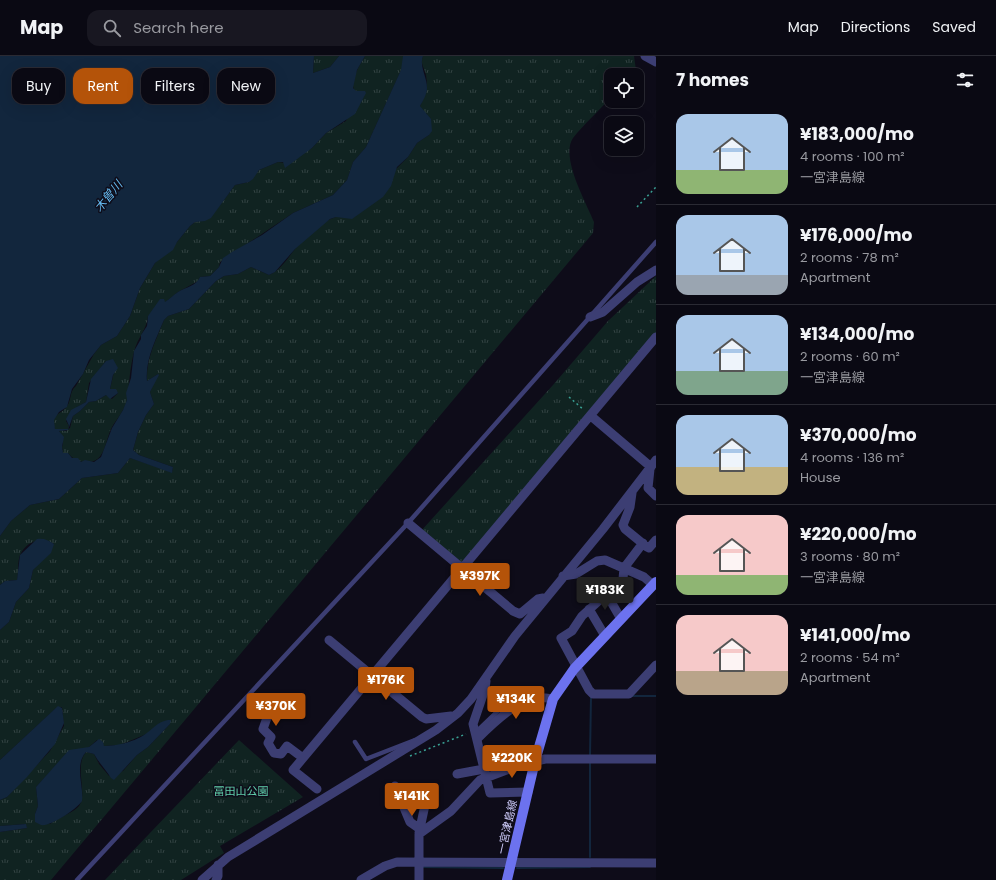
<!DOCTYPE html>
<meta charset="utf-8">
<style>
:root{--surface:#0a0913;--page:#181721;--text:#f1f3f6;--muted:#999aa0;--line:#2a2a33;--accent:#b45309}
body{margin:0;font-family:Poppins,"Noto Sans JP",sans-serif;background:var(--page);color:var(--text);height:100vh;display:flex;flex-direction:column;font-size:15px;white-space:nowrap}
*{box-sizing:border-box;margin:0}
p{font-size:13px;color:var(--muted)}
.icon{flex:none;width:22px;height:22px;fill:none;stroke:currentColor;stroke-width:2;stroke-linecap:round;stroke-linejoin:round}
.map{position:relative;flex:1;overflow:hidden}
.panel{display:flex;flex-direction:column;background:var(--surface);width:340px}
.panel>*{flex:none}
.hud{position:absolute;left:12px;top:12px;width:380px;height:36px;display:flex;gap:8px}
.buttons{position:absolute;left:604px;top:12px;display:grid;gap:8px}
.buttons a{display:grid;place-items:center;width:40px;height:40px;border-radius:8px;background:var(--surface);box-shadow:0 4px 16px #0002,0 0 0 1px var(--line);font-size:20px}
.price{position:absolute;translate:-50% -34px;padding:0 9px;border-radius:4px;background:var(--accent);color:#fff;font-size:13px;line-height:26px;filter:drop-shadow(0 1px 2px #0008)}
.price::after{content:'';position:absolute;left:50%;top:24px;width:12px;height:9px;margin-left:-6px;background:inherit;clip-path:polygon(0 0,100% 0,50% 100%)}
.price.current{background:#222;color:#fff}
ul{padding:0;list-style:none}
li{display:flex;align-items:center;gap:12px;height:100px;padding:0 20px}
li+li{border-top:1px solid var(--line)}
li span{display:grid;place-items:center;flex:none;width:112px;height:80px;border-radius:12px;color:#555}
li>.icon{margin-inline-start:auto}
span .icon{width:48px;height:48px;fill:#fffc;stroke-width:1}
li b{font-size:17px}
h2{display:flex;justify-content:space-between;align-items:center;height:48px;padding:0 20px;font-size:17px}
.tag{padding:0 14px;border-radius:12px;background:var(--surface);box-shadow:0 4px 16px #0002,0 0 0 1px var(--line);font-size:14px;line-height:36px}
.tag.current{background:var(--accent);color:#fff}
header{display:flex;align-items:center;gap:24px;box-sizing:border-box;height:56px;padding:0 20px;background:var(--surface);border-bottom:1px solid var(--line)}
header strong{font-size:19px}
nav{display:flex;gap:22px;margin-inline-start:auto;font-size:14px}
.search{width:280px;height:36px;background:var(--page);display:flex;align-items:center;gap:10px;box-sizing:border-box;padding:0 14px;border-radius:12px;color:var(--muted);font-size:15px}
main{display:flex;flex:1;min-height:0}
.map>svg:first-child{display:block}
.grass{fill:url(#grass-tufts);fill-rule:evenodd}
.water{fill:#12263d}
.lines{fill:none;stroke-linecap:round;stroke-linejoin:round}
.stream{stroke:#12263d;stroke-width:2}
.path{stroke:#399f92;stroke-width:1.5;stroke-dasharray:2 3;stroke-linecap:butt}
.service{stroke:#3c3e73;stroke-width:4.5}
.minor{stroke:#3c3e73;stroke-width:9}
.secondary{stroke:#6c72ef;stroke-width:10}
.labels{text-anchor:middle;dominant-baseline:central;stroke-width:3;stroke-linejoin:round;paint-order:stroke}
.park-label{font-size:11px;fill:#60d0ac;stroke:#0e0c19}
.street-label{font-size:11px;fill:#cdcbf9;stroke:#0e0c19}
.water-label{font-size:12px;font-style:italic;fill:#64b8ee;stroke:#0e0c19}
</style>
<header>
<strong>Map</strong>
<div class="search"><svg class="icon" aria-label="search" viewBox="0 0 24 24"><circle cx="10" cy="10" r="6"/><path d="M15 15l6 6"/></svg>Search here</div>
<nav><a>Map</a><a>Directions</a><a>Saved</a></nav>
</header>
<main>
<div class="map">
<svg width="656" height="824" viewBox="0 0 656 824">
<defs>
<pattern id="grass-tufts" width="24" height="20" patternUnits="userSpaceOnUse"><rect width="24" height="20" fill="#102321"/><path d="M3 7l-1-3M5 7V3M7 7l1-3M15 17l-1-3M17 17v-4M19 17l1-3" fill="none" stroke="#324242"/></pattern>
</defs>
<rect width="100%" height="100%" fill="#0e0c19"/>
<path class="grass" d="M314 0H339L330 11 313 17Z
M365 0H403V10L366 91 353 106 347 124 333 139 293 157 220 206 219 211 210 220 200 221 198 225 178 236 148 260C147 273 137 282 134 296 130 311 129 329 127 344 125 354 117 362 112 371 104 386 106 409 83 406 77 405 72 402 68 397H63L62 391 63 388 59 374 66 375 70 372 73 360 80 355 89 346 96 345 106 339 112 343 118 337 114 333H110L114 316 106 305 89 327 86 346 77 351 66 365 69 370 68 373H55C49 357 62 359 67 350 72 343 69 336 76 330L94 298 101 289 117 280 130 260 140 232 155 207 177 186 190 170 195 166 211 161 235 129 249 126 259 114 278 106 285 107 312 92 326 77 346 65 359 36 354 34C350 23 360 9 365 0Z
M423 0H634L636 14 632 19H611V41C599 55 584 68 573 82 560 101 586 146 594 166L593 177 51 824H0V776L27 772 25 768 0 770V744L7 741 50 695 64 670 62 651 55 653 0 704V574L9 566 16 546 29 532 33 514 54 488C42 480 26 485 20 499 17 507 19 516 17 524L5 525 0 529V480L11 465 30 449 59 443 82 422 118 417 130 402 172 416 173 411 139 399 133 394 138 376 146 359 154 348 150 336 158 318 147 325C146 303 156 284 164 264L168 260 189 253 216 225 224 220 238 218 251 211 269 219C281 214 287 203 295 193 305 182 322 165 336 161L397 112 408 101 417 87 429 79 427 58 422 55 420 50C426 40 428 30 426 19 424 11 420 8 423 0ZM170 668 148 691 137 699 123 715 109 720 99 708 94 698 86 696C73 711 90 742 77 752 70 758 58 762 50 768L35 758 38 750 36 731 59 706 89 691 97 684 104 690 120 689Z
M656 220V278L462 510 421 475 553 329 608 265Z
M239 684 303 741 220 790 224 797 181 824H105Z"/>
<path class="water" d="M0 0H314L313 17 330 11 339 0H365L357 14 353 32 356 35H365L366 37 355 58 326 77 312 92 285 112 283 106H278L259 114 253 123 249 126 235 129 211 162 205 165 195 166 190 170 177 186 173 194 155 207 140 232 130 260 117 280 101 289 89 304 83 318 72 333 67 351 59 356 54 364 55 373H68L69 370 66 363 71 354 86 346 91 323 106 305 113 303 118 312 113 319 110 333H116L118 337 110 343 106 339 96 345 89 346 80 355 73 360 68 374 59 375 64 381 62 391 63 397H68L72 402H78L81 406 85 404 94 406 101 401 112 372 123 354 127 344 126 337 131 322 134 295 141 283V279L147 270 148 260 160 243H164L165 246C170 243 173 239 178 236 186 231 196 230 200 221L210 220 219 211 223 202 232 196 262 179 293 157 333 139 347 124 353 106 366 91 401 14 403 0H423C419 10 427 21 427 32 427 38 423 45 420 50L431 63 432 75 429 79 417 87 408 101 397 111 391 130 383 141 352 163 336 161 330 163 295 193 275 216 269 219 251 211 238 218 224 220 216 225 189 253 168 260 164 264C156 283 145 304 147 325L158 318 159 319 150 336 154 348 146 359 138 376 133 394 139 399 173 411 172 417 130 402 118 417 82 422 59 443 30 449 11 465 0 480Z
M37 483C44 482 48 484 54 488L51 497 33 514 29 532 16 546 9 566 0 574V529L5 525 17 524 20 499Z
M58 650 62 652 64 667 55 688 27 721 7 741 0 744V704Z
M168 664H171L170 668 148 691 137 699 114 724 111 722C106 714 99 707 94 698L86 696C74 709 84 730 82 745 77 753 50 771 41 769 39 768 37 767 35 766V758L38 750 36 731 69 694 89 691 99 683 103 686 104 690C117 690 133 686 144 679 153 673 157 666 168 664Z
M26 768 27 772 0 776V770Z"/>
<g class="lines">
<path class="stream" d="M631 640H656
M590 699 591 640
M590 706V801
M423 811 503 812
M517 812 590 811V810"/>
<path class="path" d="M637 151 656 131
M569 341 584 354
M410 700 466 678"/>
<path class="service" d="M475 675 479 673 503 650
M355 686 366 703 415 684
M77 824 408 467 656 186"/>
<path class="minor" d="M645 0 656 6
M590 261 603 256 637 226 656 214
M591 360 651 411
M650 413 648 432 656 440
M632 437 630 451 623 469 625 473 647 491 649 492 656 484
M408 467 513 555 520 558 538 543 543 542
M643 487 624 512 623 523 582 560 572 575 561 582 589 634 593 638H629L656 609
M563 520 576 518 597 505 605 504 644 521 653 529
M606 537 621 563
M589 553 605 580
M329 584 422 661 426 663 451 660
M486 625 485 633 473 668 490 737 528 736
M269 644 276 650 268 659 263 673 271 681 268 687 274 697 281 698 287 690 303 702
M477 683C489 671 516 645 534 642 540 641 547 642 553 643
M457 718 484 713
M395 730 410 766 420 773
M317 733 293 714 656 281
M419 777 425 749
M202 824 228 801 436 674 458 657 471 643 515 580 603 473 656 404
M216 824 218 820V809
M361 824 385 810 397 806 656 807
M419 824V778L451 755 480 724 520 709 545 703H656"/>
<path class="secondary" d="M507 824 535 705 553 643 574 613 656 526"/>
</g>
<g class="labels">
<g class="park-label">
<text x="241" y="735">冨田山公園</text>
</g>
<g class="street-label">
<text transform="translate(507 771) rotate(-77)">一宮津島線</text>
</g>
<g class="water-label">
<text transform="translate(108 140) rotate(-50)">木曽川</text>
</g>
</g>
</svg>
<div class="buttons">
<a><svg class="icon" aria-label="locate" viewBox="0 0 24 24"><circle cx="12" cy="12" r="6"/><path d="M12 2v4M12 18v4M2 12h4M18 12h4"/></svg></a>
<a><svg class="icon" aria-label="layers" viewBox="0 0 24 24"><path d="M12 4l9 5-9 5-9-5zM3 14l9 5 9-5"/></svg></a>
</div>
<b class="price" style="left:480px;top:541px">¥397K</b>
<b class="price current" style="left:605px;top:555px">¥183K</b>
<b class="price" style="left:386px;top:645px">¥176K</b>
<b class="price" style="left:516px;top:664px">¥134K</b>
<b class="price" style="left:276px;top:671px">¥370K</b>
<b class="price" style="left:512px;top:723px">¥220K</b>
<b class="price" style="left:412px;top:761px">¥141K</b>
<div class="hud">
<a class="tag">Buy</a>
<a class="tag current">Rent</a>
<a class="tag">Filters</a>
<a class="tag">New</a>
</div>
</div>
<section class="panel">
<h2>7 homes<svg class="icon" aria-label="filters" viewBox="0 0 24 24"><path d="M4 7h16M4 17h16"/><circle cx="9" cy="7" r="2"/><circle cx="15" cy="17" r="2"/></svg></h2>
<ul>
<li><span style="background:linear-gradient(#a9c7e8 70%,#8fb573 0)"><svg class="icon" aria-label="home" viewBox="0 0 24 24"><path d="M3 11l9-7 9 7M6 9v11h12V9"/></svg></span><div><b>¥183,000/mo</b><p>4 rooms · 100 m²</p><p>一宮津島線</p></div></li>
<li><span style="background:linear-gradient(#a9c7e8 75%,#9aa5b1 0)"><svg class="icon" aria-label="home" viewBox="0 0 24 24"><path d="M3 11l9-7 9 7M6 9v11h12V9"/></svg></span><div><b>¥176,000/mo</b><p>2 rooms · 78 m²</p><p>Apartment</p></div></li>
<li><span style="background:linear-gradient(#a9c7e8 70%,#7fa58c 0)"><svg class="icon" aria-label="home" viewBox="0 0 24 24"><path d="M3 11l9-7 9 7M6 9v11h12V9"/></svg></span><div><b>¥134,000/mo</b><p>2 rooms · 60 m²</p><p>一宮津島線</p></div></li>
<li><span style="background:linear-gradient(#a9c7e8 65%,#c2b280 0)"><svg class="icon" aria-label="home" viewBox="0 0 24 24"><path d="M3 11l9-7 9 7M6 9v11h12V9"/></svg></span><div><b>¥370,000/mo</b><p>4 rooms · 136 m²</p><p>House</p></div></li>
<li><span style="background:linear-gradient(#f6c9c9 75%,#8fb573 0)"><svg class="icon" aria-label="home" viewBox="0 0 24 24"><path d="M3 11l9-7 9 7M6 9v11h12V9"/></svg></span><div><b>¥220,000/mo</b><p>3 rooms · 80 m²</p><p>一宮津島線</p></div></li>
<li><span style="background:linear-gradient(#f6c9c9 70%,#b9a48a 0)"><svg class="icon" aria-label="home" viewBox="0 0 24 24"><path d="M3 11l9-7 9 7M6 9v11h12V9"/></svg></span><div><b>¥141,000/mo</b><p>2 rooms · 54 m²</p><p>Apartment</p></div></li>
</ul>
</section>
</main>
